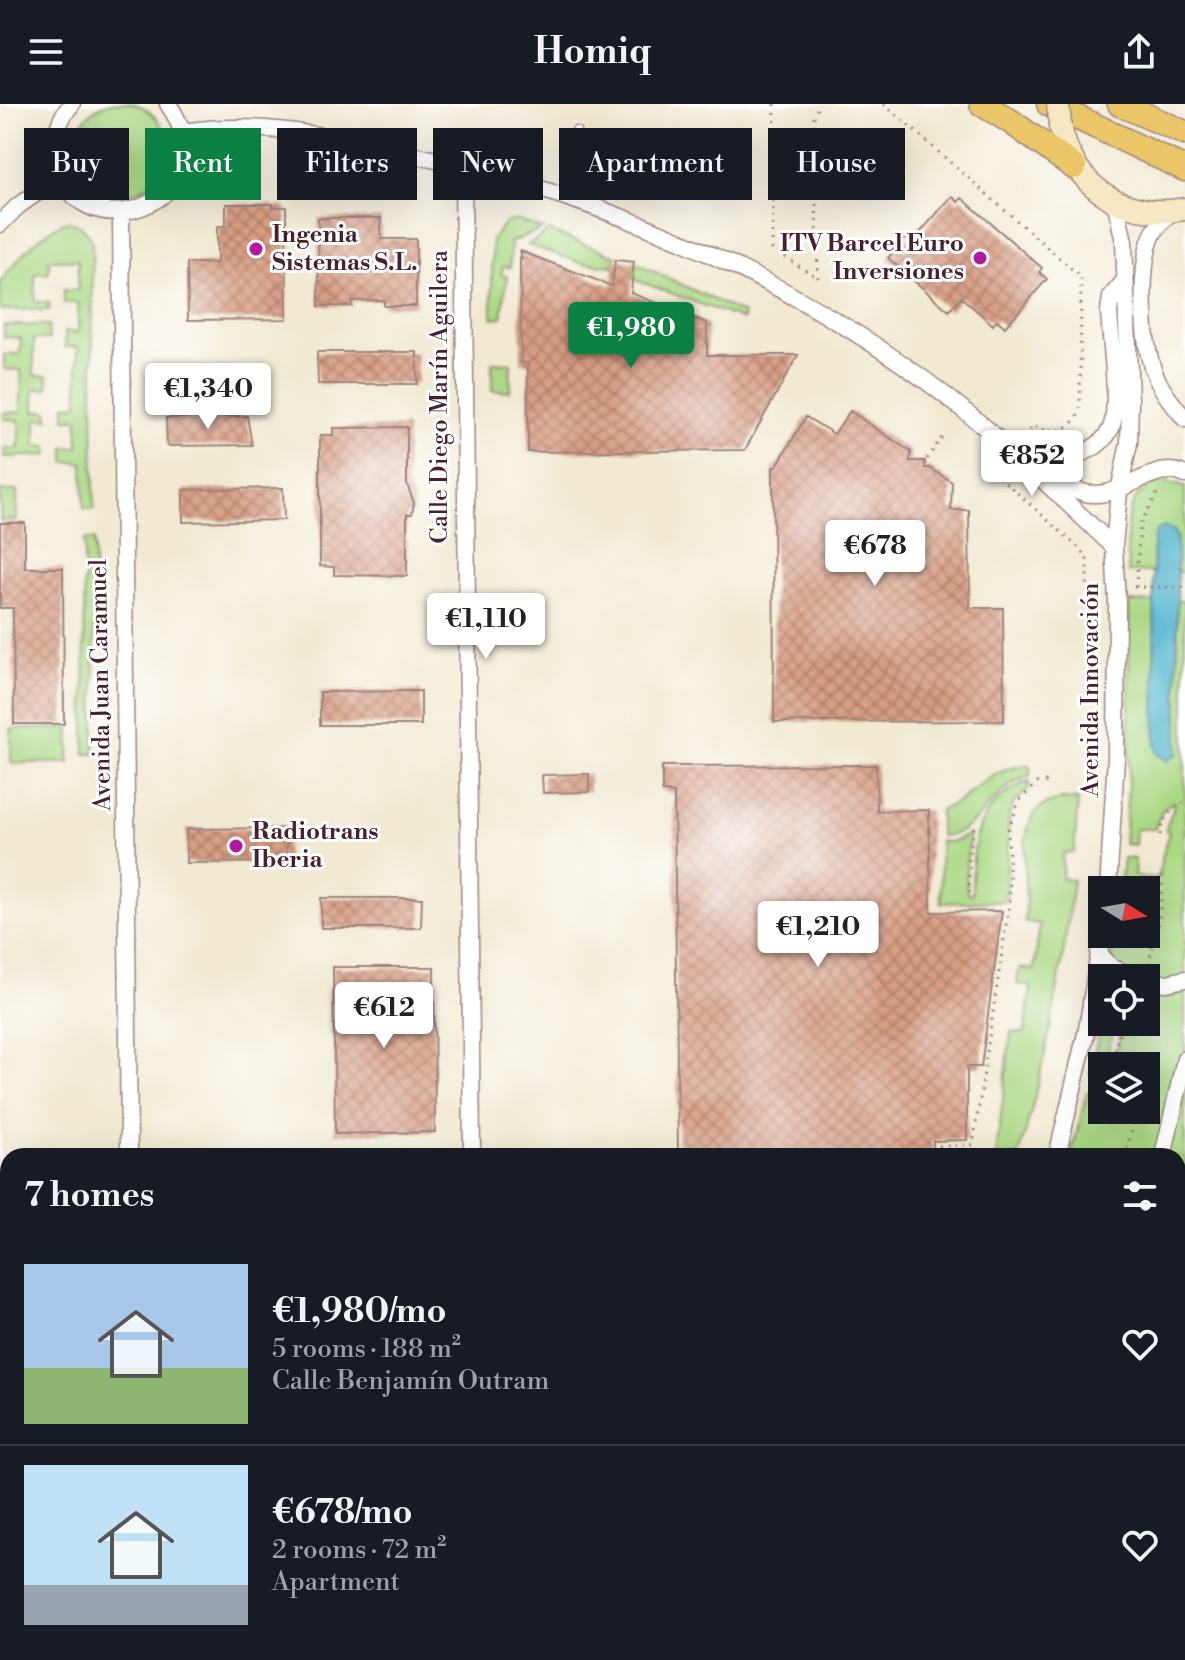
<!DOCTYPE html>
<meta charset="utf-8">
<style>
:root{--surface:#171b24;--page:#20242c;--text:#f1f3f6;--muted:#9ea1a6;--line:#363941;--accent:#0b8043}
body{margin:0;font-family:"Libre Bodoni",serif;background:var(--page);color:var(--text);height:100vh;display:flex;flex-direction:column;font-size:30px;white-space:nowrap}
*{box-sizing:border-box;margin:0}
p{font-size:26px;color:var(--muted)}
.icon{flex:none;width:44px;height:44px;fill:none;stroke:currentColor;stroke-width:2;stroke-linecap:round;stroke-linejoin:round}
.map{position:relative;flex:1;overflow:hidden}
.sheet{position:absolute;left:0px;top:1044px;width:1186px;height:512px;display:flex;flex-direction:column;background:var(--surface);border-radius:24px 24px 0 0;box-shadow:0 8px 32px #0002}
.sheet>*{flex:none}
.top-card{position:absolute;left:24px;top:24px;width:1138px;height:72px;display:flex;gap:16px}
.needle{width:52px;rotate:101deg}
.controls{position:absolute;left:1088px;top:772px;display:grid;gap:16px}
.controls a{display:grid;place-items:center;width:72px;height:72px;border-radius:0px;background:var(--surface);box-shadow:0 8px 32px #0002;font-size:40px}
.price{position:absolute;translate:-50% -68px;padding:0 18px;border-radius:8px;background:#fff;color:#222;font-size:26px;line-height:52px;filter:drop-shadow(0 2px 4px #0008)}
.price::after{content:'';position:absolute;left:50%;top:48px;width:24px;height:18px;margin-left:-12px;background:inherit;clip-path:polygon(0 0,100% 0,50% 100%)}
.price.selected{background:var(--accent);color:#fff}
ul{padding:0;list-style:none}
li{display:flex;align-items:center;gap:24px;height:200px;padding:0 24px}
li+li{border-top:2px solid var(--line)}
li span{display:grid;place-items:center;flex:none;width:224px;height:160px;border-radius:0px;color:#555}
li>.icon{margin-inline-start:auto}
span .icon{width:96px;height:96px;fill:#fffc;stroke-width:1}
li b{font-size:34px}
h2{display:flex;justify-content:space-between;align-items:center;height:96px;padding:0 24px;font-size:34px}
.tag{padding:0 28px;border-radius:0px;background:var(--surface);box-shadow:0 8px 32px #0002;font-size:28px;line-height:72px}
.tag.selected{background:var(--accent);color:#fff}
header{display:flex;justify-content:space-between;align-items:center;height:104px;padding:0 24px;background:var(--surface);font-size:36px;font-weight:800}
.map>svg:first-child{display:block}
.green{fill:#abd884;stroke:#7a7c58;stroke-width:2}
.water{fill:#4eb3cc;stroke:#4c697c;stroke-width:2}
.building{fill:url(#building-cross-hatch)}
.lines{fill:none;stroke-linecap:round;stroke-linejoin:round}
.lane-casing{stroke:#9e847e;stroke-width:11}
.street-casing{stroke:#9e847e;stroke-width:19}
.secondary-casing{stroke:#9e847e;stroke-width:25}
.primary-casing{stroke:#9e847e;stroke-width:27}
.path{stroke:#9e847e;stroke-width:3;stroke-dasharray:2 6;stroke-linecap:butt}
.lane{stroke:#fff;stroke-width:8}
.street{stroke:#fff;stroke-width:16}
.secondary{stroke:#f7e8c3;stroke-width:22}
.primary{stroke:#ebc669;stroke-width:24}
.secondary-bridge-casing{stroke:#9e847e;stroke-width:25;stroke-linecap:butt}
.secondary-bridge{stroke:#f7e8c3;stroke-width:22}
.poi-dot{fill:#b5179e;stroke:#fff;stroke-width:3}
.labels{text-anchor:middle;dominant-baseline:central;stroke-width:6;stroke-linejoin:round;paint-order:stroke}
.poi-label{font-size:24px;font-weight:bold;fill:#4a1f2b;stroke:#fff;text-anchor:start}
.street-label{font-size:24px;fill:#4a1f2b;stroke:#fff}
</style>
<header><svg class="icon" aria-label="menu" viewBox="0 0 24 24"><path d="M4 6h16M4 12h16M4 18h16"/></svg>Homiq<svg class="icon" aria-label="share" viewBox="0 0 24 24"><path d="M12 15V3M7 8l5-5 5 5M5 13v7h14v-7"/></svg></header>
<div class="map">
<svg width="1185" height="1556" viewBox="0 0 1185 1556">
<defs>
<pattern id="building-cross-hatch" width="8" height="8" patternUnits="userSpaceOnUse" patternTransform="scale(2)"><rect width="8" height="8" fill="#d89e84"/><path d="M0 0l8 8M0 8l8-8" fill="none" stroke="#b1806c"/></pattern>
</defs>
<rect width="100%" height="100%" fill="#fff"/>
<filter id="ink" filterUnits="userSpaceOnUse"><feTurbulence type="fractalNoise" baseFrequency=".0125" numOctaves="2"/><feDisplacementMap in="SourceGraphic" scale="16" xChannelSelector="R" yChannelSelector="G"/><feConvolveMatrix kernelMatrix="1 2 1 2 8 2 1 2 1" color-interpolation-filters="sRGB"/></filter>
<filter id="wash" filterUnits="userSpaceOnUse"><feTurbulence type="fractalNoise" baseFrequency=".006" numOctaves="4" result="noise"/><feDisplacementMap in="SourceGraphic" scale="32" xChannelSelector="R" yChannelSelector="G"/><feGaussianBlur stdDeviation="1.8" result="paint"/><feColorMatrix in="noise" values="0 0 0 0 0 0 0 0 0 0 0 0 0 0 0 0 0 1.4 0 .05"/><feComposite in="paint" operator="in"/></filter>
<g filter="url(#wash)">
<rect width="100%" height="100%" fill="#f1e9d1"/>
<path class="green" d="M75 44a46 46 0 1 1 92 0a46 46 0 1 1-92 0Z
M516 116 543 125 511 138 510 163H503L501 171 507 172 502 213 492 214V135L505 119Z
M67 117C82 121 88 125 92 139L94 405H84L83 359 65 358V344L78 343V315H65V301L78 300V243H65V228H78V199H64V186H78V156H49V169L35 170V198L49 199V206H0V178C19 155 39 128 67 117Z
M549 127 616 152 614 162 582 159 528 141Z
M634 158 744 210 743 216 633 175Z
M4 221H48L49 235H34V271L48 272V285H34V307H48L49 315H36V342L48 343V351L4 353V344H19V316L4 315V309L21 308V266L4 265V251L20 250 21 234 4 233Z
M492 258 511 259 510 287H492Z
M1161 377 1185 383V468H1177V433L1153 436 1154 468H1128C1128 431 1118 392 1161 377Z
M0 387H17V416H0Z
M84 436H94L95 650H85Z
M1177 497H1185V1556H0V1543H8V1548H1178V1052H1071L1087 988 1099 991 1096 1006H1146V962H1113L1123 918H1146V874H1109L1115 830H1146V786H1120L1123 754 1135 755 1134 772 1157 774 1169 727 1166 726C1168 716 1173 708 1175 698 1162 701 1159 713 1155 725H1136L1135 741 1124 740 1129 668V498H1154L1156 649H1178Z
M70 624 69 659H11V625Z
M1025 661 1030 662V672C986 685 982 731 940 732V706C975 694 981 668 1025 661Z
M1029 677V684L1014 699 1009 711 1006 797 941 799 940 737 951 738 970 730 966 760 967 790H972C972 738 974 700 1029 677Z
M1062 695 1078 696 1074 748 1063 749 1062 775 1073 776C1063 870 1045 961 1019 1052H996L1011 928 1025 929 1031 883 1017 880 1019 864 1034 866 1040 820 1025 818C1029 789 1017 734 1034 710 1040 701 1052 698 1062 695Z
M1102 914V918H1115L1104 962H1102L1101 975 1090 971Z
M0 1233H8V1296H0Z"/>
<path class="water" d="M1165 423 1173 426 1177 433 1178 649 1167 657 1156 649 1153 436 1157 426Z"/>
<g id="blocks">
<path class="building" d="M952 92 958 98 962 94 1042 164 1039 168 1047 175 1005 223 997 216 993 221 961 193 949 207 888 154 906 133 911 139Z
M226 100H273V103H286L287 215 188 216 187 159H217V122H226Z
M318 114H381V135H416V202H384V196L352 197V202H319Z
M520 147 612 182 615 156 634 158 631 189 707 219V251H798L745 346 528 348V259H521L520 154 522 155Z
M317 248H417V280H318Z
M850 307 911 348 910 357H925V364H930L952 378 951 406H969L970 504H1003L1004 617 774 618 773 363H776L806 313 834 330Z
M247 312 252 341 167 342 166 314Z
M407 323V380L414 399 412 410H407V472L334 471V463L320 462V331H333V324Z
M283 384 284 416 183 418V386Z
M0 419H25V464H63L64 620H14L13 504H0Z
M421 587V621H320V588Z
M876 661 877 707 929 706 931 808 1002 807 981 963H967V1036L933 1037V1052H678L674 689 662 688V662Z
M589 670V688L543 689 542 671Z
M286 724 287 758 186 759V725Z
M321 794H422L421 824H321Z
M333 863H434L435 1028 335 1030Z"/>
</g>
</g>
<g filter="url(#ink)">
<use href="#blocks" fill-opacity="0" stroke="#9e847e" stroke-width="2"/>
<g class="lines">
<g class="lane-casing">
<path id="lane" d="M575 95 576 27
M833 1556 837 1548"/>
</g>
<g class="street-casing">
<path id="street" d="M72 0C59 14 53 33 56 52 69 157 237 99 168 0
M183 28C256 16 334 33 405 49 611 94 813 181 976 316 1024 356 1069 401 1114 443
M463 63 472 1052
M1171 107C1164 115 1156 123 1152 132 1139 163 1142 237 1154 268 1161 287 1173 300 1185 315
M121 109 129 1052
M0 120 18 102 61 72
M1020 340C1034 343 1049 351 1063 352 1081 353 1102 342 1110 326 1121 304 1110 234 1109 207L1111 193 1124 177
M1025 344C1038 358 1056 374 1073 384 1114 408 1151 352 1185 371
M1108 786 1116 654 1117 497 1114 443 1119 387 1129 339 1130 296 1124 138 1117 105 1110 94
M1099 849 1111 863 1136 874
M1146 877 1167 879 1185 875
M1057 1052 1087 925 1102 830
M1163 1052 1185 955
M1178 1352H1185
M0 1362H8"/>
</g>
<g class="secondary-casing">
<path id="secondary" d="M1060 22C1073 83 1124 116 1185 105"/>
</g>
<g class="primary-casing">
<path id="primary" d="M982 0 1010 17 1074 63
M1049 0 1185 65
M1120 0 1185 29"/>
</g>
<path class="path" d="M775 0 772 145 818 174
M884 0 1081 173 1080 306C1073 328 1052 330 1033 322L1030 326
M818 174 814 13 819 0
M927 355 944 330
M1003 361 996 370 1080 445 1087 454V487
M1134 483H1185
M1136 483 1140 420 1158 388
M1160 731C1162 714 1170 706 1185 698
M969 789V752L974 722
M1148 860 1159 818 1163 769
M1111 962 1122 918
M939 1042 973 1041 1010 795 1008 726 1019 697 1037 679 1051 677
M1125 1052 1137 1007 1131 1006
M0 1225H8
M1178 1259 1185 1257
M1178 1284H1185
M0 1299H8
M0 1483H8
M808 1556 809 1548"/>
<use href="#lane" class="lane"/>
<use href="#street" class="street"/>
<use href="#secondary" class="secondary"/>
<use href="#primary" class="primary"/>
<g class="secondary-bridge-casing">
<path id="secondary-bridge" d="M1058 0 1060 22"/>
</g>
<use href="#secondary-bridge" class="secondary-bridge"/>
</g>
</g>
<g class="poi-dot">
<circle cx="256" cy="145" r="8"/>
<circle cx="980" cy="154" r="8"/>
<circle cx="236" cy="742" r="8"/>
</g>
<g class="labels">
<g class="poi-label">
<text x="272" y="131">Ingenia<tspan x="272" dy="28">Sistemas S.L.</tspan></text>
<text x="964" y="140" text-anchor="end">ITV Barcel Euro<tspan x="964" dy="28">Inversiones</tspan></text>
<text x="252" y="728">Radiotrans<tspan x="252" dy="28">Iberia</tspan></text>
</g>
<g class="street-label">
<text transform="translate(440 293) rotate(-90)">Calle Diego Marín Aguilera</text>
<text transform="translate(101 581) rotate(-91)">Avenida Juan Caramuel</text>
<text transform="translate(1091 586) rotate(-90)">Avenida Innovación</text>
</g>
</g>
</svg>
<div class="controls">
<a><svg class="needle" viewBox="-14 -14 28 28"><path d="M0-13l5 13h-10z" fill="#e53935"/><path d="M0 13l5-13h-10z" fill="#9ea1a6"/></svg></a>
<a><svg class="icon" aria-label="locate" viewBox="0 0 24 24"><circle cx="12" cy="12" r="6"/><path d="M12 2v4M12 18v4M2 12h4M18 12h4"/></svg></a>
<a><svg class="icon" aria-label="layers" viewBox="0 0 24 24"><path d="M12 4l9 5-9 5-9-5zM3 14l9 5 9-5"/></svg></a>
</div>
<b class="price selected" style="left:631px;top:266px">€1,980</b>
<b class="price" style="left:208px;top:327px">€1,340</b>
<b class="price" style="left:1032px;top:394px">€852</b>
<b class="price" style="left:875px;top:484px">€678</b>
<b class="price" style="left:486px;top:557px">€1,110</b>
<b class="price" style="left:818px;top:865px">€1,210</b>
<b class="price" style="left:384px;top:946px">€612</b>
<div class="top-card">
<a class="tag">Buy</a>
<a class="tag selected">Rent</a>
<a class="tag">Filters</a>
<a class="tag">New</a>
<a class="tag">Apartment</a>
<a class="tag">House</a>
</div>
<section class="sheet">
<h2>7 homes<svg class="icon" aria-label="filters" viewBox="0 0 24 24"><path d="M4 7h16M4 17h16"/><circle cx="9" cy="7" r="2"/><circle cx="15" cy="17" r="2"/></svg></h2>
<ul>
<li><span style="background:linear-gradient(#a9c7e8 65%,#8fb573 0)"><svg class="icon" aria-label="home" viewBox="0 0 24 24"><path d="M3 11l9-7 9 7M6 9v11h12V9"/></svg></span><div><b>€1,980/mo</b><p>5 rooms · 188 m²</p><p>Calle Benjamín Outram</p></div><svg class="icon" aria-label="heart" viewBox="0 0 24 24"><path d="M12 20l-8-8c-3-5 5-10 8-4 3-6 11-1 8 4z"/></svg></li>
<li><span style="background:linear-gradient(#bfe0f5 75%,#9aa5b1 0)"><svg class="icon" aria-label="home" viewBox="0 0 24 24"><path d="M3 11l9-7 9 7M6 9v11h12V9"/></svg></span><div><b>€678/mo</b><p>2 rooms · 72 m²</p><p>Apartment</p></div><svg class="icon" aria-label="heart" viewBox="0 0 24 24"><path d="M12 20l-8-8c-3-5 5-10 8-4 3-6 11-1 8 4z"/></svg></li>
</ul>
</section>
</div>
